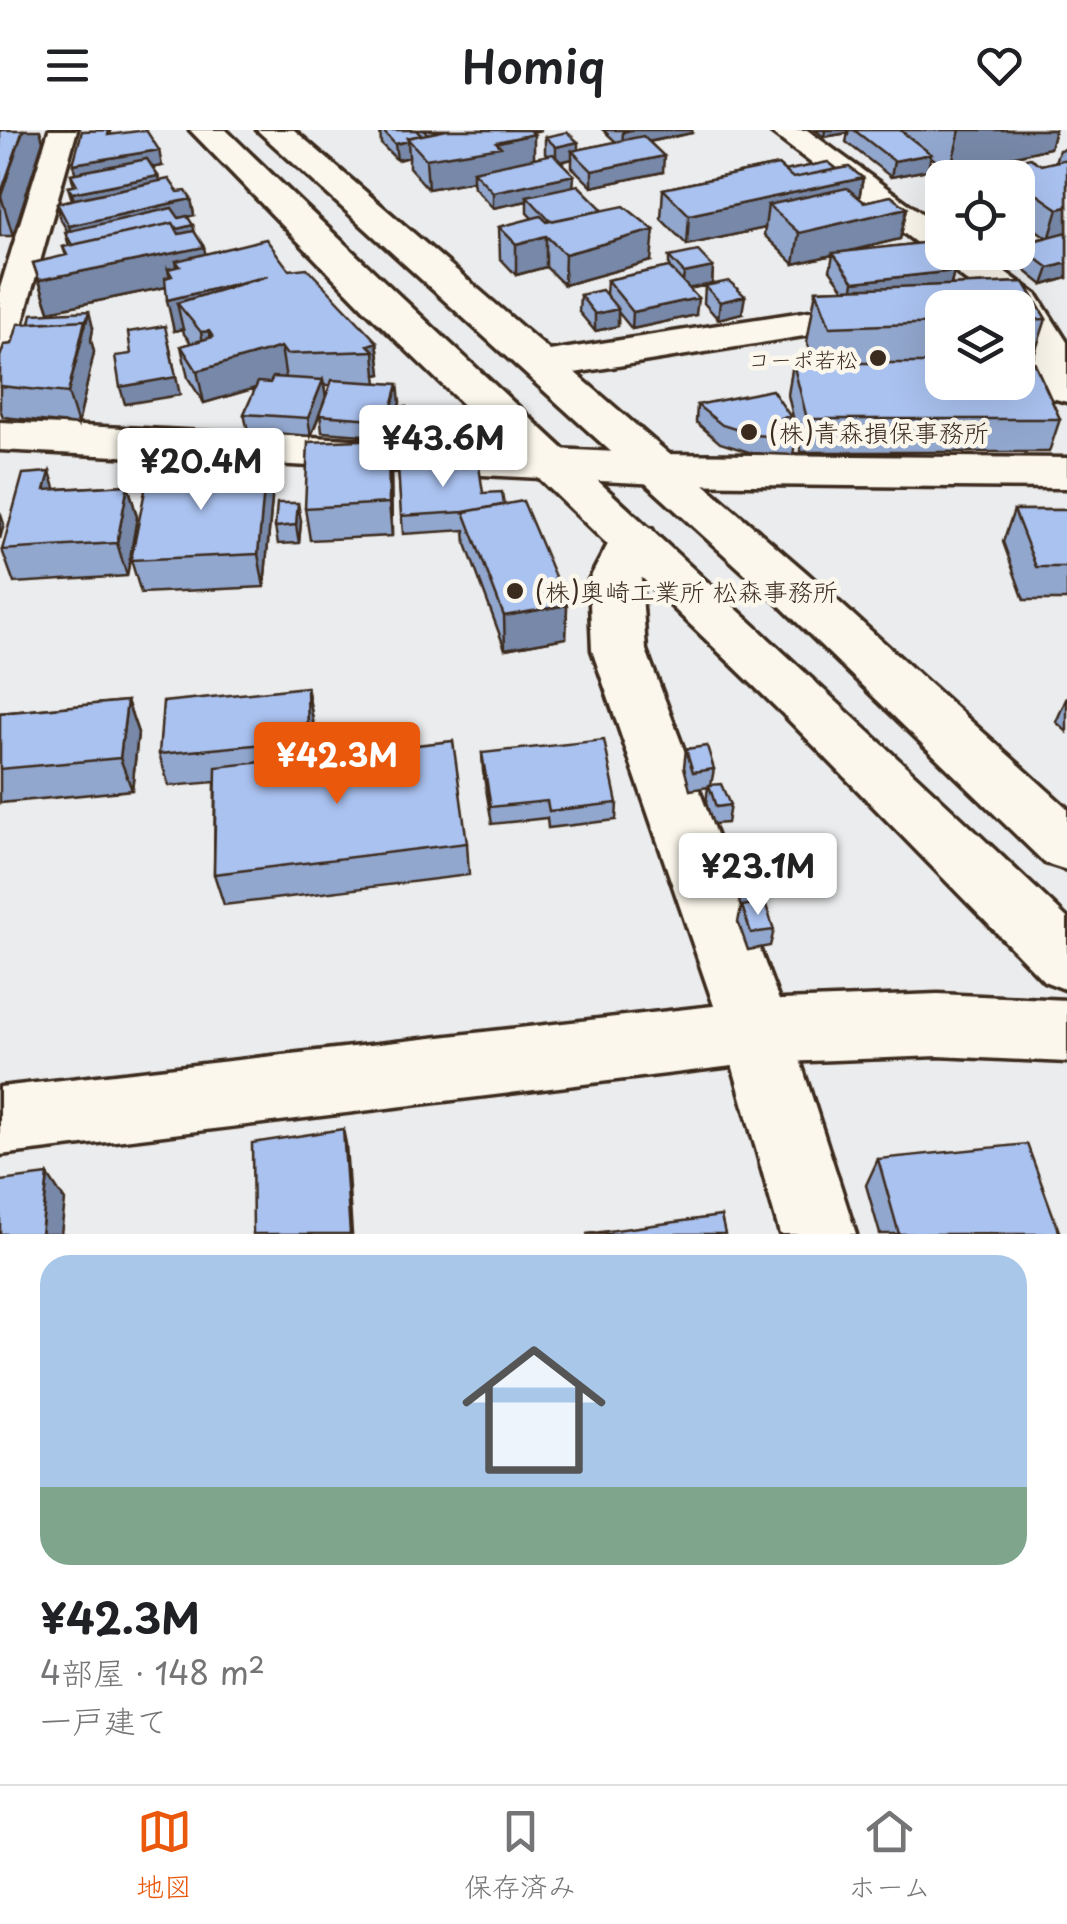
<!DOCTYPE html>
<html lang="ja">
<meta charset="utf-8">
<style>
:root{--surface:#fff;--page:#f6f6f6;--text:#202124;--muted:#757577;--line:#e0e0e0;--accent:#ea580c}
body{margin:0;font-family:"Playpen Sans","Klee One",sans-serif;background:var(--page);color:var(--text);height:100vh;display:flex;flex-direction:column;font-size:38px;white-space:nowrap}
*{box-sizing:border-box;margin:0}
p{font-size:32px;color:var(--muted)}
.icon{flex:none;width:55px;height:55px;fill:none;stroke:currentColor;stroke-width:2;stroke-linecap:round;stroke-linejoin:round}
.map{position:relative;height:1104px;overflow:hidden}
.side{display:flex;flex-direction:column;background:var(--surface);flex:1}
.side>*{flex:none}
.tools{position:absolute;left:925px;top:30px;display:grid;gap:20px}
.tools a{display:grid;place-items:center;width:110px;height:110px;border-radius:20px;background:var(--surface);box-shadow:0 10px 40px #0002;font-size:50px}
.price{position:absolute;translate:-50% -85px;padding:0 22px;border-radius:10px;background:#fff;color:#222;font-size:32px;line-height:65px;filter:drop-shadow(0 2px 5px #0008)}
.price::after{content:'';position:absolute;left:50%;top:60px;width:30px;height:22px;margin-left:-15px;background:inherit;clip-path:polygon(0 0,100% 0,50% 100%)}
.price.current{background:var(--accent);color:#fff}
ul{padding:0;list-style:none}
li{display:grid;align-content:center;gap:20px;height:530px;padding:0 40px}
li span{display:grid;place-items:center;height:310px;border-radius:30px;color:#555}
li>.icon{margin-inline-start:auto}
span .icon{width:180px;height:180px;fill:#fffc;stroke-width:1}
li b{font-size:42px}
header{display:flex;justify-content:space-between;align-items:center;height:130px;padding:0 40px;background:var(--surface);font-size:45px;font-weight:600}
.tab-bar{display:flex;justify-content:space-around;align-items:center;height:140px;border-top:2px solid var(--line);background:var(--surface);font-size:28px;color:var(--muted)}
.tab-bar a{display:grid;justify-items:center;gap:5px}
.tab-bar .current{color:var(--accent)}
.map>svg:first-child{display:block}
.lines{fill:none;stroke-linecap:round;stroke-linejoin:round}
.lane-casing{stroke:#3b2a1e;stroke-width:7}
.street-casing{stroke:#3b2a1e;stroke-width:7}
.secondary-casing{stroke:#3b2a1e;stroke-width:7}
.lane{fill:#fbf7ec;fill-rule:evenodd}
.street{fill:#fbf7ec;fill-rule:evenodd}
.secondary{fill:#fbf7ec;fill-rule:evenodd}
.wall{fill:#92a7ce;stroke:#3b2a1e;stroke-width:2.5;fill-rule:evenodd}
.shaded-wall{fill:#7788a8;stroke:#3b2a1e;stroke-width:2.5}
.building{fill:#aac2f0;stroke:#3b2a1e;stroke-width:2.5}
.poi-dot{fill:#3b2a1e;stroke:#fbf7ec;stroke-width:4}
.labels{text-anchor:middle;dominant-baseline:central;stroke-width:9;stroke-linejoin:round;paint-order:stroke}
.far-poi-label{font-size:22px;fill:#3b2a1e;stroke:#fbf7ec;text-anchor:end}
.poi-label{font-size:25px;fill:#3b2a1e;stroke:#fbf7ec;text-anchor:start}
</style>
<header><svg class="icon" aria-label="menu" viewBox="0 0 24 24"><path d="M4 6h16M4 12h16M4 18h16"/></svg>Homiq<svg class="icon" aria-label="heart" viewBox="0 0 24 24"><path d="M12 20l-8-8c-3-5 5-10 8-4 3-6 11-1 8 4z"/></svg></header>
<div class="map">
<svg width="1067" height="1104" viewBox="0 0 1067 1104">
<rect width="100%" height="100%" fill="#ebeced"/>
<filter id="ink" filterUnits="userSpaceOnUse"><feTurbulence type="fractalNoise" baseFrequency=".01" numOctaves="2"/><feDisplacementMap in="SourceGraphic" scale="20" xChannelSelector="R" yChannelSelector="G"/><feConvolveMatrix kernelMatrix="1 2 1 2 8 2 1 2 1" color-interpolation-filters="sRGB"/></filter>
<g filter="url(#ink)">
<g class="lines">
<g class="lane-casing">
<path id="lane" d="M49 0H77L17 213 12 220 0 223V158Z"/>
</g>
<g class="street-casing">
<path id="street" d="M768 0H807L942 98V122H978L1037 165 1067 212V272L1052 268 1045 259 1018 195V178H1002Z
M942 169 960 178H942V193L810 205 543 248 528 244 522 235 528 226 543 222 810 181Z
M0 292 659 324 1067 328V358L659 354 0 320Z
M634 395 652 399 659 411 641 450 646 520 791 902 856 1104H780L723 902 592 520 589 450 616 399Z"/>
</g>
<g class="secondary-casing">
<path id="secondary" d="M190 0H226C502 268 789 523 1067 788V860L1044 851 783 584 364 179Z
M257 0H294L808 444 1067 678V740L1045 733 772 468Z
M938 864 1067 870V932L938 926 757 933 0 1025V957L757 871Z"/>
</g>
<use href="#lane" class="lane"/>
<use href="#street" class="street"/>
<use href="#secondary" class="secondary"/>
</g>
<path class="wall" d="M0 0 43 11 13 106H0Z
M110 0 111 5 162 36 152 38 158 46 159 51 191 69 194 85 187 87 205 124 289 140 377 212 381 244 376 245 377 253 400 272 399 277 408 295 404 308 322 302 320 282 311 306 248 301 244 284 256 258 204 273 188 248 181 216 191 213 184 204 183 199 174 201 166 157 49 181 33 133 66 126 63 117 69 116 65 102H68L61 90 57 73 72 70 68 57 74 56 71 44H75ZM324 255H330L326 267Z
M380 0H542L532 2 534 28 547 26 545 23V7L578 20 616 12 603 0H692V3L649 12 663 42 592 57 572 37V29L561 32 573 56 651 131 564 155 546 137 516 145 500 128 499 97 533 89 527 83V71L493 78 474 57 473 51 428 59 409 37V27L397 30 381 14Z
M815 0H1055L1050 18 950 41 931 27 928 40 891 47 846 12 848 3 824 7Z
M1067 18V148L1043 155 1013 131 1016 122H1018V115L1046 107 1018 87V48H993L996 36 1041 35 1055 32 1059 20Z
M828 32 837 39 849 37 863 48 859 68 864 72 891 66 907 78 900 109 846 122 931 112 954 141 951 155 1024 152 1046 189 1032 232H1034L1060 289 1049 322H801L788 265 793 233H814L807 212 816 160 844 159 830 140 833 125 794 134 764 105 765 98 687 115 661 89 663 59 778 35 785 41ZM942 178H1018V252H942Z
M669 127 713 137 712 154 689 159 696 185 632 199 618 182V196L595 201 579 182 580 165H606L607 150 669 137Z
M705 156 742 183 718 189 704 173Z
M93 198 91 210 94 222 78 295 3 287 0 279V227L12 214Z
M697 275 790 286 788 298 796 308 793 325 752 323 720 313 696 292Z
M388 309 391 341 392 406 310 410 305 378Z
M267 335V342L272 368 264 457 141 463 131 430Z
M398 336 452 338 483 363 504 375 567 475 566 508 505 519 466 414 465 400 403 404Z
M50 342 55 359 128 355 137 387 127 446 14 453 2 420Z
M1014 380H1067V470H1024L1003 412Z
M301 391 299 413 278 414 275 397Z
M307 557 313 590 314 626 467 713 469 745 224 775 214 744 215 652 169 656 159 624Z
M1067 567V602L1056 592Z
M127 571 138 603 132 660 0 673V583Z
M686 619 714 639 711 655 730 675 727 693 713 694 706 673 708 657 690 660 684 637Z
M482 623 617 673 616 690 548 698 547 688 492 694 483 641Z
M740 742 762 765 760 773 774 800 770 816 748 820 738 792 741 778 736 759Z
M878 1029 1060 1104H880L866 1055Z"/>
<path class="shaded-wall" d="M23 0H40L43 11 13 106 1 66Z
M631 0H692V3L622 17 623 2Z
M825 0H848V3L824 7Z
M960 0H1055L1050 18 950 41Z
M534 4V33L473 41V51L428 59 426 29Z
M408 11 409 27 397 30 395 14Z
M578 12V26L572 21V29L556 33V17Z
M159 20 162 36 77 50 73 34Z
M931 24 928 40 891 47 894 31Z
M664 26 663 42 592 57V41Z
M574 45 573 61 527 66V71L493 78V62Z
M158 46 161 62 77 80 72 63Z
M863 48 857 78 768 75 765 98 687 115 689 85Z
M191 69 194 85 73 112 69 96Z
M1067 77V105L1049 110 1058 79Z
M907 78 900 109 794 134 799 103Z
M193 95 197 112 76 123Z
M654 100 651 131 564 155 565 124Z
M546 106V137L516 145V114Z
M204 117 210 148 180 136 176 131 181 154 168 139 171 156 49 181 39 150Z
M1067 133V148L1043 155 1049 138Z
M713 137 712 154 682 160 684 143Z
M954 141 950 158 851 169 854 152Z
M268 146 177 173 183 199 174 201 167 170Z
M745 166 742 183 718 189 720 172Z
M698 168 696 185 632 199 633 182Z
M618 179V196L595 201V184Z
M89 181 93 198 91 210 94 222 78 295 68 263Z
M209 201 215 232 207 234 201 202Z
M377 212 381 244 376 245 374 221 368 215Z
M169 214 180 265 125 274 120 257Z
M281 217 286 249 204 273 197 241Z
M323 250 326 268 311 306 308 288Z
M398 254 400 272 395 290 392 276Z
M406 277 408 295 404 308 402 291Z
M388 309 391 341 392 406 389 373Z
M264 318 272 368 264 457 258 424Z
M50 342 60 374 45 360Z
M128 355 137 387 127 446 117 413Z
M298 373 301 391 299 413 296 395Z
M0 382 4 394 0 409Z
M567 475 566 508 505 519 504 486Z
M307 557 313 590 314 642 308 610Z
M127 571 138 603 132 660 120 628Z
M343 999 346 1014 352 1104H350Z
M48 1045 65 1071 61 1104H41Z"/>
<path class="building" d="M0 0H23L0 66Z
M109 0 108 5 146 0 159 20 73 34 82 1Z
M382 0H416L421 5 407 8 408 11 395 14Z
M424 0H447L428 4Z
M447 0H529L534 4 496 12 501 17 426 29 407 8Z
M854 0H900L931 24 894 31Z
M567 2 578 12 556 17 545 7Z
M643 6 664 26 592 41 572 21Z
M553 24 574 45 493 62 473 41Z
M1030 28 1041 35 1067 29V77L1058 79 1018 51V48H1013L996 36Z
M147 29 158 46 72 63 68 57 77 55 71 44Z
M828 32 837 39 793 48 785 41Z
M778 35 793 48 849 37 863 48 689 85 663 59Z
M169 49 178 62 186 61 191 69 69 96 57 73Z
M578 55 603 80 550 91 527 66Z
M847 58 864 72 891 66 907 78 799 103 768 75Z
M624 76 654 100 565 124 546 106 516 114 499 97 541 86 547 92Z
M172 78 179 88 187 86 193 95 177 99 173 93 72 115 65 102Z
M173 93 179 104 194 101 204 117 39 150 33 133 67 125 63 117Z
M1067 102V133L1049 138 1018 115Z
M266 109 289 140 307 138 377 212 368 215 374 221 286 224 281 217 197 241 181 216 213 207 209 201 201 202 177 173 268 146 167 170 165 148 172 146 168 139 180 136 176 131Z
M931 112 954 141 854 152 833 123Z
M698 121 713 137 684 143 669 127Z
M669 137 698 168 633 182 607 150Z
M729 151 745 166 720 172 705 156Z
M1024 152 1046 189 1018 190V178H942V193L830 197 816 160Z
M602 160 618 179 595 184 580 165Z
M89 181 86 193 85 190 30 193 32 184Z
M85 190 68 263 0 256V227L4 215 12 214 18 194Z
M165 196 176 247 120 257 115 226 131 224 128 202Z
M1034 232 1060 289H807L793 233H942V252H1018V233Z
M273 247 323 250 308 288 244 284 258 252 270 253Z
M332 250 398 254 392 276 406 277 402 291 319 285Z
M772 260 790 286 781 288 796 308 754 305 722 295 697 275Z
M388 309 389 373 305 378 308 312Z
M264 318 263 336 159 341 161 324Z
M452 333V338L479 336 483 363 502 362 504 375 464 382 401 386 398 336Z
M266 336 258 424 131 430 149 341Z
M50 342 45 360 128 355 117 413 2 420 23 344Z
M523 371 567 475 504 486 464 382Z
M277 373H298L296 395 275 397Z
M1014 380H1067V437H1036Z
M307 557 308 610 159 624 163 572Z
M127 571 120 628 0 639V583Z
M604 610 617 673 549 681 547 671 491 677 482 623Z
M453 611 467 713 214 744 216 637Z
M707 616 714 639 693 642 686 619Z
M721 654 730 675 716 677 709 655Z
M753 740 762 765 747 767 740 742Z
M765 772 774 800 751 803 742 776Z
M343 999 350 1104H253L252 1013Z
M1027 1014 1060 1104H899L878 1029Z
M48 1045 41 1104H0V1051Z
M721 1086 725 1104H586Z"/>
</g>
<g class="poi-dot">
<circle cx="878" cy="228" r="10"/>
<circle cx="749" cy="302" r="10"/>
<circle cx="515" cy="461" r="10"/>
</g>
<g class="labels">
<g class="far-poi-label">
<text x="858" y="228">コーポ若松</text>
</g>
<g class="poi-label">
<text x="769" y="302">(株)青森損保事務所</text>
<text x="535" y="461">(株)奥崎工業所 松森事務所</text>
</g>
</g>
</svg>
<div class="tools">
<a><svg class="icon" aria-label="locate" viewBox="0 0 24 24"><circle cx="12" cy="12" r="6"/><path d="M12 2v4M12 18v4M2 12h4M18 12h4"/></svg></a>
<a><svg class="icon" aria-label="layers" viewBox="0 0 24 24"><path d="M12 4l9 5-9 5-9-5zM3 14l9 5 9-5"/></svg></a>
</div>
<b class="price" style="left:443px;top:360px">¥43.6M</b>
<b class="price" style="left:201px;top:383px">¥20.4M</b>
<b class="price current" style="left:337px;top:677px">¥42.3M</b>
<b class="price" style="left:758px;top:788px">¥23.1M</b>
</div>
<section class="side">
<ul>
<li><span style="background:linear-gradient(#a9c7e8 75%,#7fa58c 0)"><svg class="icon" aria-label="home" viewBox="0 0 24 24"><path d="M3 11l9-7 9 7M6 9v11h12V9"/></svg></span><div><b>¥42.3M</b><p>4部屋 · 148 m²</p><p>一戸建て</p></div></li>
</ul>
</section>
<nav class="tab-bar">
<a class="current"><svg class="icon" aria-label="map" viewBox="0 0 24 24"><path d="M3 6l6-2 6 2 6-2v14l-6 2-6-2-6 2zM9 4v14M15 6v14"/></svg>地図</a>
<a><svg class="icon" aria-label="saved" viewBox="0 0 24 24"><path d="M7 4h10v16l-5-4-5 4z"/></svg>保存済み</a>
<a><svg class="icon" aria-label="home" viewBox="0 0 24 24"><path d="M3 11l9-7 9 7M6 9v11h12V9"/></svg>ホーム</a>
</nav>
